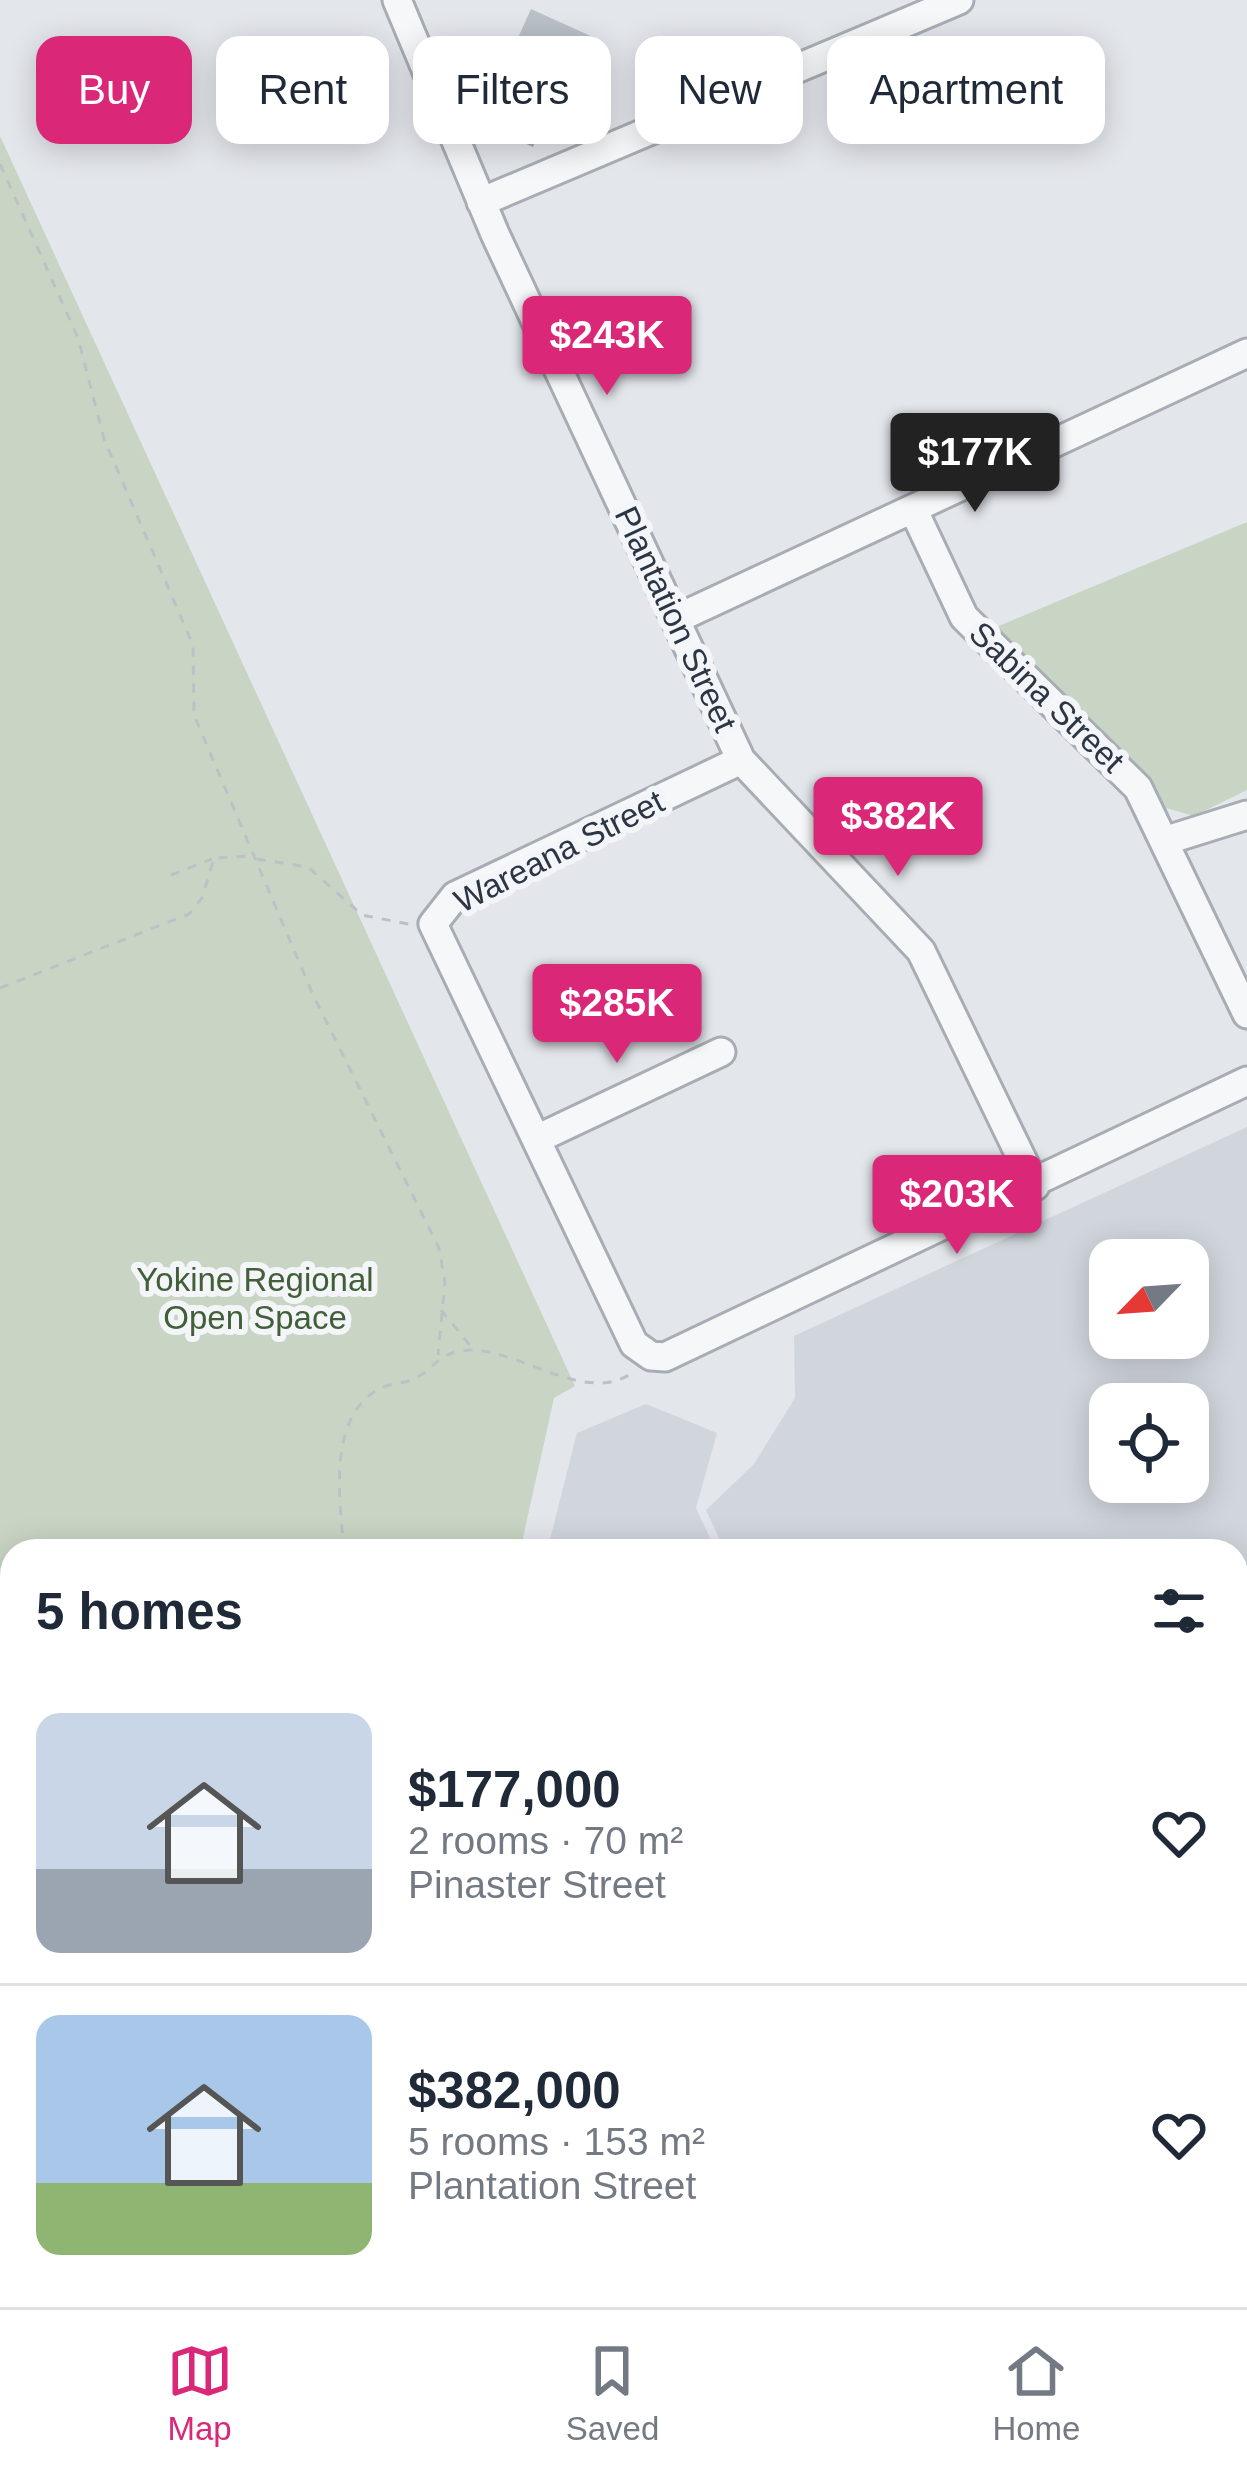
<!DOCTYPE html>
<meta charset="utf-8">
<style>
:root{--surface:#fff;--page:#f6f6f7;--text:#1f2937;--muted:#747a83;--line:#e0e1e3;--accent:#db2777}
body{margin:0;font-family:Arial,sans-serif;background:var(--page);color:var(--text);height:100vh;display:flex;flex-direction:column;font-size:45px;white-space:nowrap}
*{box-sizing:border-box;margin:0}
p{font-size:39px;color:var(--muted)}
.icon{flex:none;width:66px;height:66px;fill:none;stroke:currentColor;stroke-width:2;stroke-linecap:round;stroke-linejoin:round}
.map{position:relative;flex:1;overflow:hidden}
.side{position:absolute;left:0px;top:1539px;width:1248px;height:768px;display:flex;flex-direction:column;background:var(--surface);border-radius:36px 36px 0 0;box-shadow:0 6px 30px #0003}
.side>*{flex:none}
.top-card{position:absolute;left:36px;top:36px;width:1176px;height:108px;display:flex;gap:24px}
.needle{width:78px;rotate:245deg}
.tools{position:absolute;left:1089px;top:1239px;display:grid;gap:24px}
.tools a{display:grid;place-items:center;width:120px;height:120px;border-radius:24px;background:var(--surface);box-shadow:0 6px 30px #0003;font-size:60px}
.price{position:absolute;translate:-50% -102px;padding:0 27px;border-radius:12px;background:var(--accent);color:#fff;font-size:39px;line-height:78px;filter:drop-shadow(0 3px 6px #0008)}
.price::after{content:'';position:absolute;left:50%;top:72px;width:36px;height:27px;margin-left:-18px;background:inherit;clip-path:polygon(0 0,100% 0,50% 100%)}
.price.on{background:#222;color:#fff}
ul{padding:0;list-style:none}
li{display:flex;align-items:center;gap:36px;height:300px;padding:0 36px}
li+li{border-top:3px solid var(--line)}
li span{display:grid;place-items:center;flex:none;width:336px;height:240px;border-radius:24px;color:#555}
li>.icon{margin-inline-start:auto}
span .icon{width:144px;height:144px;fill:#fffc;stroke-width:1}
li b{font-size:51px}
h2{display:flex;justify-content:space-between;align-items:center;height:144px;padding:0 36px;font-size:51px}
.chip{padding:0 42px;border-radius:24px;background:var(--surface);box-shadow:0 6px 30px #0003;font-size:42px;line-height:108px}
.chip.on{background:var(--accent);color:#fff}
.tab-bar{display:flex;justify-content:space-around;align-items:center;height:168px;border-top:3px solid var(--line);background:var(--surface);font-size:33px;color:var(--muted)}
.tab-bar a{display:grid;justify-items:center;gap:6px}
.tab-bar .on{color:var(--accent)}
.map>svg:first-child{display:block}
.built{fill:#d1d6dd;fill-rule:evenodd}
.green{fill:#c9d5c4}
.building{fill:#bac0c8;filter:url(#shadow)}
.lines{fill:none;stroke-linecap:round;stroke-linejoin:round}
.minor-casing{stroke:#a8adb5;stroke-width:33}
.path{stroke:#bdc1c6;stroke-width:3;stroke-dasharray:9 9;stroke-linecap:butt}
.minor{stroke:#f6f7f9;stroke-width:27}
.labels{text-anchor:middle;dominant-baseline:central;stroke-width:12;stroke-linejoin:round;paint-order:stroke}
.street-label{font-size:33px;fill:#2b3543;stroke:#f3f5f8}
.park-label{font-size:33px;fill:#415f38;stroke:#f3f5f8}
</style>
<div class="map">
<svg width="1247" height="2307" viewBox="0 0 1247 2307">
<defs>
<filter id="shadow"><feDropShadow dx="6" dy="4" stdDeviation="0" flood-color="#0004"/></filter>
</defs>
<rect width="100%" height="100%" fill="#e3e6eb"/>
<path class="built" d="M1247 1127V1595L1236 1625V1551H725L706 1510 754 1464 795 1398 794 1336ZM1110 1260H1188V1338H1110ZM1110 1404H1188V1482H1110Z
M646 1404 717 1433 696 1508 716 1551H547L577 1433Z"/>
<path class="green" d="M0 136 575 1386 554 1398 520 1551H12V2295H872L899 2307H0Z
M1247 522V790L1194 816 1166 808 1138 766 994 628Z"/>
<path class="building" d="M531 9 595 38 582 69 564 61 569 97 538 118 527 143 498 130 509 107 502 104 498 69 528 44 517 40Z"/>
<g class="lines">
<g class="minor-casing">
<path id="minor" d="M397 0 495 234 741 760 921 951 1035 1186
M481 202 959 0
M913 509 964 617 1138 788 1247 1014
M676 619 1247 353
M741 760 455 896 433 924 634 1344 651 1356 665 1357 1247 1081
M1164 841 1247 815
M539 1138 721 1052
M1236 1719 1247 1676
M1236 1780 1247 1800
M1236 2222 1247 2230
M992 2295 1018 2307"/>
</g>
<path class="path" d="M0 164 78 338 104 439 193 645 194 715 314 997 439 1248 445 1283 438 1355
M257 859 308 867 362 915 413 925
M171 875 212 859
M0 988 189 914 202 898 214 858 250 856
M441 1310 473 1349
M344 1551C340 1502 326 1415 381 1388 389 1384 399 1384 408 1381 436 1372 434 1351 471 1350 521 1350 586 1405 632 1373
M0 1737 12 1728
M658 2295 661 2302 679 2307
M882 2295 934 2307
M291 2307 300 2295
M833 2307 860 2295"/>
<use href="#minor" class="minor"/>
</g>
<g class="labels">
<g class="street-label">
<text transform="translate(676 619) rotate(65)">Plantation Street</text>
<text transform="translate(1047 697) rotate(44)">Sabina Street</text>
<text transform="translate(559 851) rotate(-27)">Wareana Street</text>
</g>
<g class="park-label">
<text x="255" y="1279">Yokine Regional<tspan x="255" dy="38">Open Space</tspan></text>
</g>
</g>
</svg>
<div class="tools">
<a><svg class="needle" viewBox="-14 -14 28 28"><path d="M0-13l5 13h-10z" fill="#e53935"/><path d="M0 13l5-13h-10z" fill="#747a83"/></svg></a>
<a><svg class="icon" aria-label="locate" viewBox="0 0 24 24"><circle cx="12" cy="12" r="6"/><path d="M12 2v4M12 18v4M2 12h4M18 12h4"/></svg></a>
</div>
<b class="price" style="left:607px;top:398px">$243K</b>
<b class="price on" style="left:975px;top:515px">$177K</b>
<b class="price" style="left:898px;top:879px">$382K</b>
<b class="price" style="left:617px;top:1066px">$285K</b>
<b class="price" style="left:957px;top:1257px">$203K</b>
<div class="top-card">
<a class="chip on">Buy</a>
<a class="chip">Rent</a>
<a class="chip">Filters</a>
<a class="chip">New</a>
<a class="chip">Apartment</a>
</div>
<section class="side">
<h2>5 homes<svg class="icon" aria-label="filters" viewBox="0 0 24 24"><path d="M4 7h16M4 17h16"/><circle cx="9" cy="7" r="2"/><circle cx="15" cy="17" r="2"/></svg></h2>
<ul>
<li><span style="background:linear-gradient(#c9d6e8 65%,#9aa5b1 0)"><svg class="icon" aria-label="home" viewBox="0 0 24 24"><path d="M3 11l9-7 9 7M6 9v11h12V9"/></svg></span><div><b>$177,000</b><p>2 rooms · 70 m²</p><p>Pinaster Street</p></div><svg class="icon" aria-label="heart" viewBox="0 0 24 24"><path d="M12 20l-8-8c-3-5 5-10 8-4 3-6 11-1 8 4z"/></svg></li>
<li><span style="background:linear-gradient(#a9c7e8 70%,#8fb573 0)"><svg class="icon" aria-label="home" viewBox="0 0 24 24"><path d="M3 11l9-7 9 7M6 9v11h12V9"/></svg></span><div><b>$382,000</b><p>5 rooms · 153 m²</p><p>Plantation Street</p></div><svg class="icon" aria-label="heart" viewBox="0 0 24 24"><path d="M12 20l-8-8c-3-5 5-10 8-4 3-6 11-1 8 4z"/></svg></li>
</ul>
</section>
</div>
<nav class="tab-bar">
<a class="on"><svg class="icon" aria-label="map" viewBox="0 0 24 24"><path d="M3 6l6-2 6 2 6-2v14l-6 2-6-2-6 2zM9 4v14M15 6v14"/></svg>Map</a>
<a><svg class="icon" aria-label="saved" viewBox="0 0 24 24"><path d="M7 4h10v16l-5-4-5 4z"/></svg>Saved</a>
<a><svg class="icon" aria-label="home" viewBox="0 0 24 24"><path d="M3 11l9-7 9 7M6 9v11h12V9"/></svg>Home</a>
</nav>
